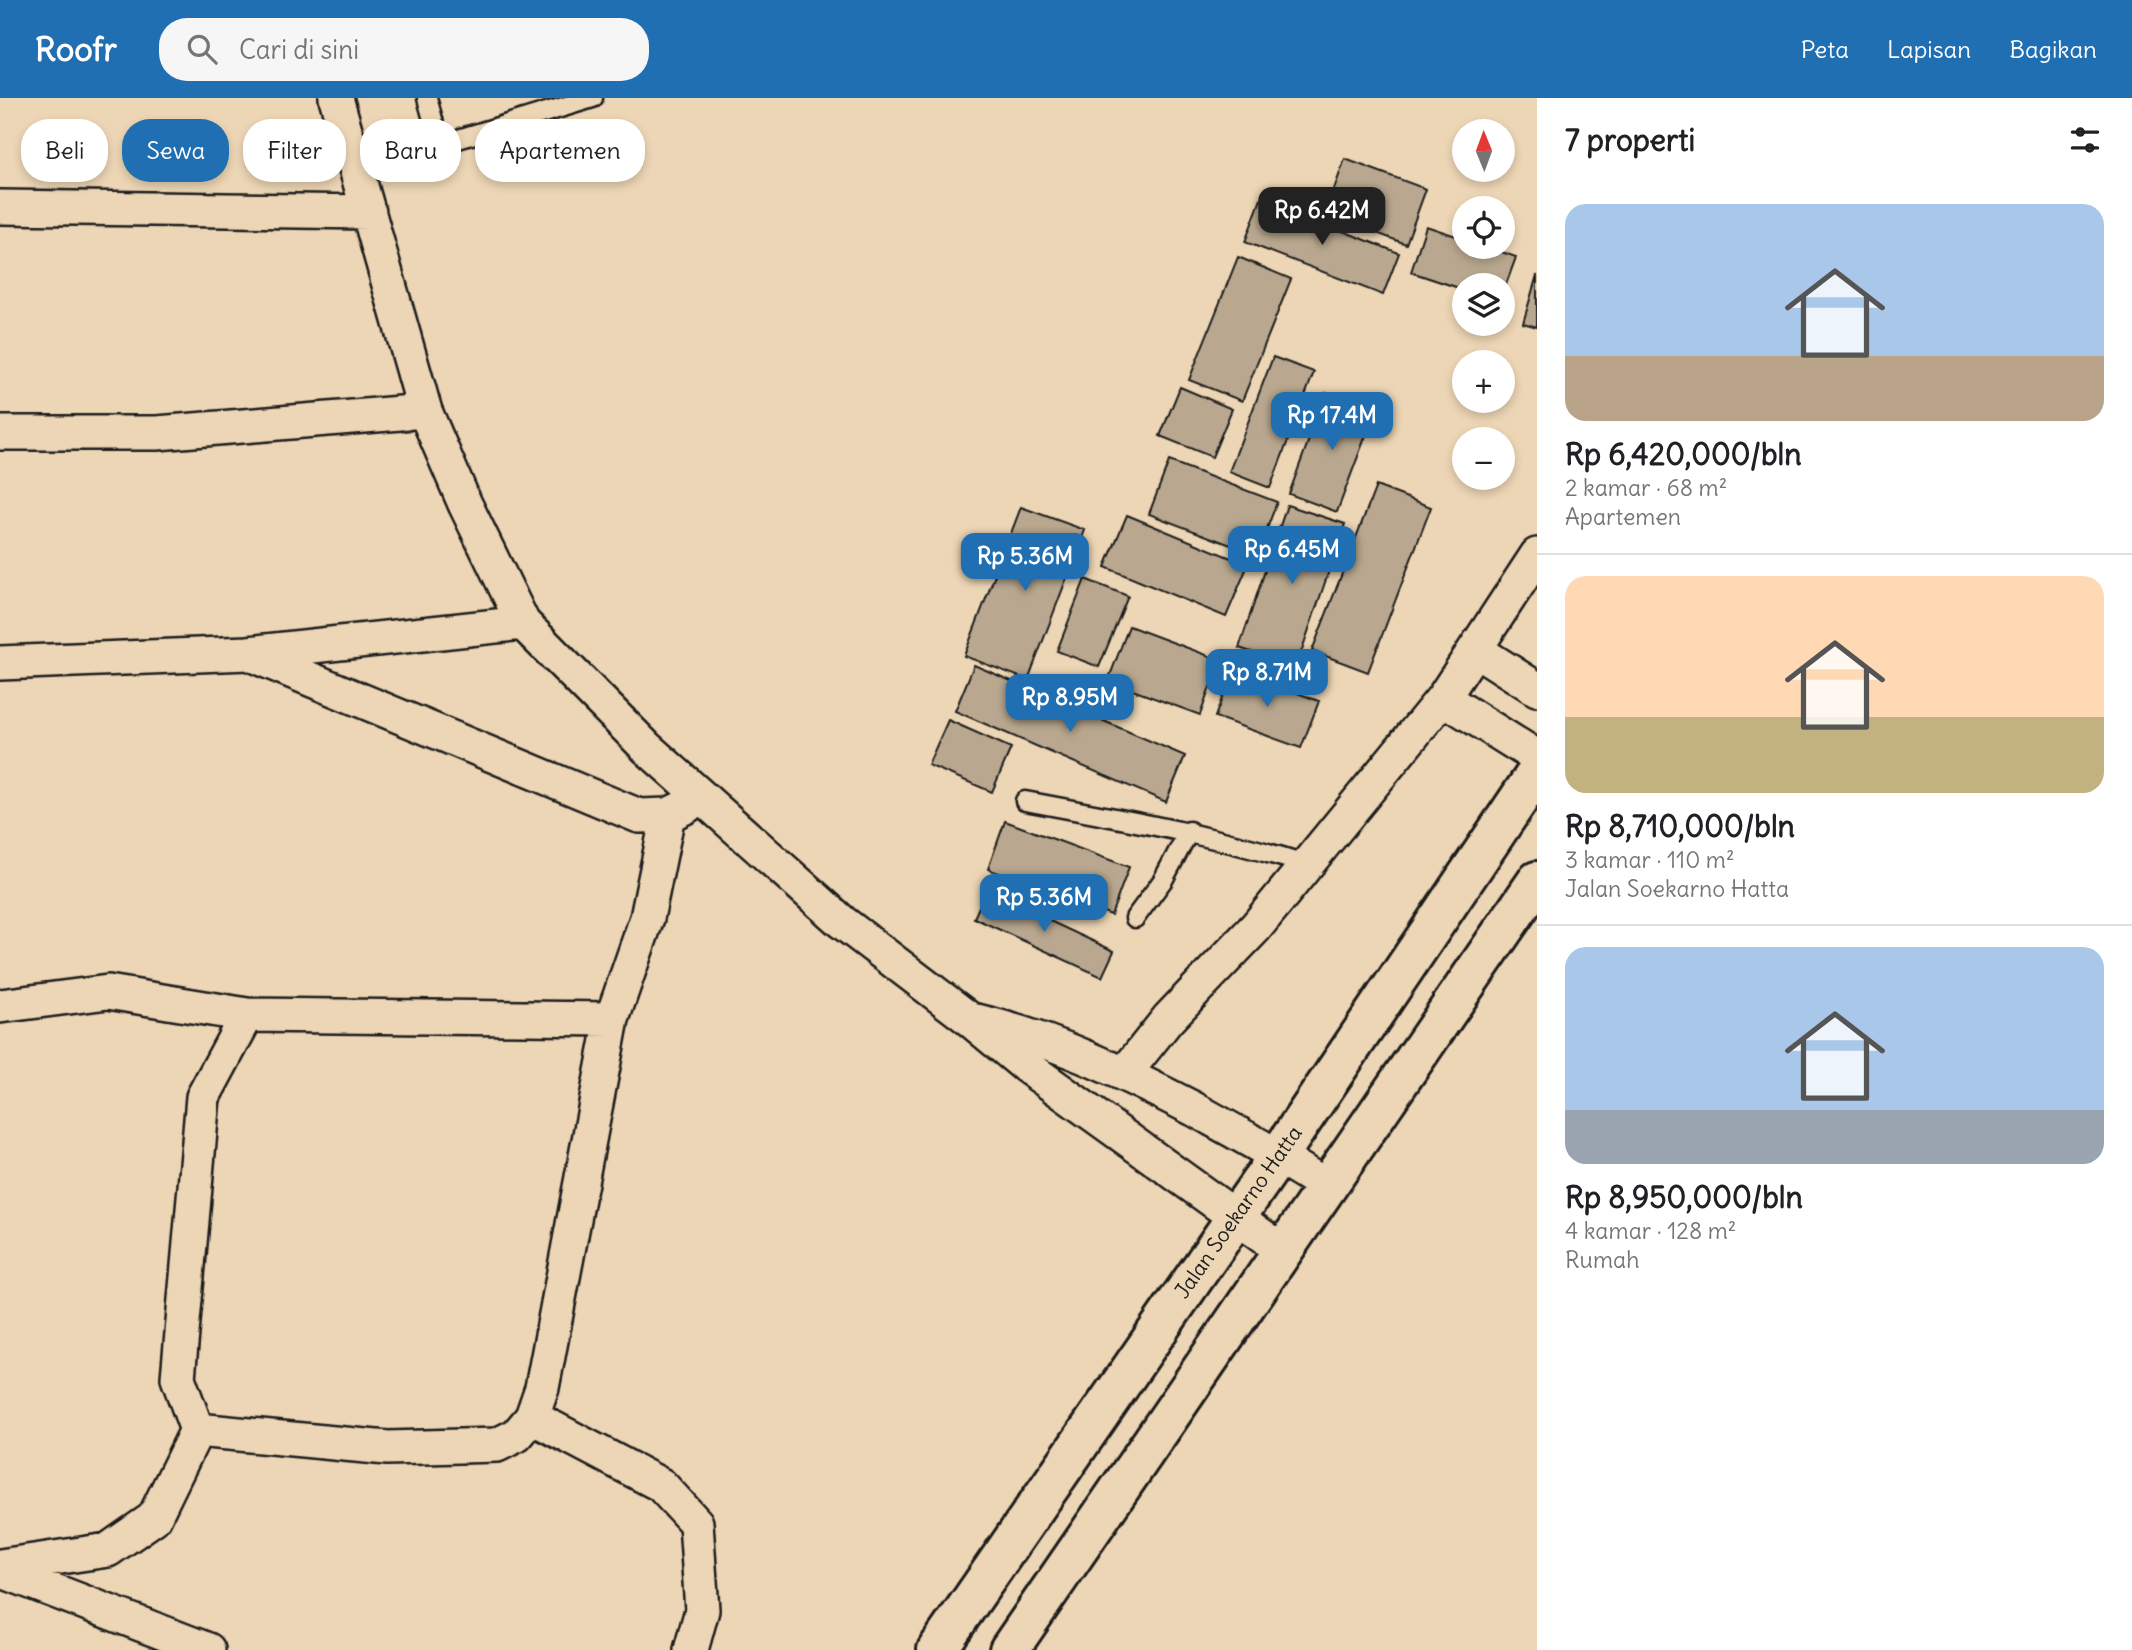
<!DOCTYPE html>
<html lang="id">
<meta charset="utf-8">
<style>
:root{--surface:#fff;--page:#f6f6f6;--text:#202124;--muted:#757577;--line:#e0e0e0;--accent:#1f6fb2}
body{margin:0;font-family:Delius,sans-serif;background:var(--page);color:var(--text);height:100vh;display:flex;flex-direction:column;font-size:26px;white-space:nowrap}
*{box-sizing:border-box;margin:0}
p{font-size:23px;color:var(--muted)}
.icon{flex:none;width:38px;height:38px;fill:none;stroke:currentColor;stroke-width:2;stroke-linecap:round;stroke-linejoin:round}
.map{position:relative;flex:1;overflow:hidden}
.details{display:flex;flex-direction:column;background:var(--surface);width:595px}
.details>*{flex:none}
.top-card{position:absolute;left:21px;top:21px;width:665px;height:63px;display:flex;gap:14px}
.needle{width:46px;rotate:359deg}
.controls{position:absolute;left:1452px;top:21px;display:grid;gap:14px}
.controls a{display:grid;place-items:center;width:63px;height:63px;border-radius:50%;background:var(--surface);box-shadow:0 4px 10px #0003;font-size:35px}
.price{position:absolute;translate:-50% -60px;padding:0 16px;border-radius:14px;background:var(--accent);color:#fff;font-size:23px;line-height:46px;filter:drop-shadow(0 2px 4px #0008)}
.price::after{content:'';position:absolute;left:50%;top:42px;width:21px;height:16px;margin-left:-10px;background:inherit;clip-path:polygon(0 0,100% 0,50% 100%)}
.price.current{background:#222;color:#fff}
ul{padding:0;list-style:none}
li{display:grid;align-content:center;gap:14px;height:371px;padding:0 28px}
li+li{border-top:2px solid var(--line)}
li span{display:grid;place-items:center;height:217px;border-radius:21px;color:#555}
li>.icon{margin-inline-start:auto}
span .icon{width:126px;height:126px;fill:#fffc;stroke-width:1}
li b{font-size:30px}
h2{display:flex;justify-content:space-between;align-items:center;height:84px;padding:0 28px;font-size:30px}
.pill{padding:0 24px;border-radius:28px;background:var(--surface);box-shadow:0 4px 10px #0003;font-size:24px;line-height:63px}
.pill.current{background:var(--accent);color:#fff}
header{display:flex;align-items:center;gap:42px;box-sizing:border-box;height:98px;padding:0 35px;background:var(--accent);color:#fff}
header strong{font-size:33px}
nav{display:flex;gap:38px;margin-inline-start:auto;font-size:24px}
.search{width:490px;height:63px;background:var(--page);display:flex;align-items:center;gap:18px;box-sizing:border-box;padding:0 24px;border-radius:28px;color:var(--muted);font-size:26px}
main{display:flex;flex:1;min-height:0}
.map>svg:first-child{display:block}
.building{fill:#b9a88f;stroke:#1c1c1c;stroke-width:2}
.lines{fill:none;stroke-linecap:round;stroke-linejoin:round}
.lane-casing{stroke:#1c1c1c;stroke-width:23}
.street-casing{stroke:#1c1c1c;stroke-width:38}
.highway-casing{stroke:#1c1c1c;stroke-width:44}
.lane{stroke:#edd6b5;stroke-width:18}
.street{stroke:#edd6b5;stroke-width:33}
.highway{stroke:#edd6b5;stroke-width:38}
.labels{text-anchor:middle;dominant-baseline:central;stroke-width:5;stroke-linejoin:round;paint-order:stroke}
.street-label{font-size:21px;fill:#1c1c1c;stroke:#edd6b5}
</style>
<header>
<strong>Roofr</strong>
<div class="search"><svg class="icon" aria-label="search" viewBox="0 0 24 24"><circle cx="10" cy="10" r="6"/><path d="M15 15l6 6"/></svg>Cari di sini</div>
<nav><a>Peta</a><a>Lapisan</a><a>Bagikan</a></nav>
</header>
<main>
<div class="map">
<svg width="1537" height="1552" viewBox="0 0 1537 1552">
<rect width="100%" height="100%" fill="#edd6b5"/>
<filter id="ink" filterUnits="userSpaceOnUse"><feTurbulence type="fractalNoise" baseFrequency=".0143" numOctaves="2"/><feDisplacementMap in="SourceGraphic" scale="14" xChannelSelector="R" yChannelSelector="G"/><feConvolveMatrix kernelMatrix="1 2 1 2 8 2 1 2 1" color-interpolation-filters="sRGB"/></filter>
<g filter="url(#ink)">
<path class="building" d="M1345 61 1426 91 1406 146 1325 116Z
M1261 101 1399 155 1383 197 1245 144Z
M1426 128 1465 141V149H1487L1516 159 1503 195V187H1465V192L1411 174Z
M1238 159 1291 181 1242 303 1189 282Z
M1537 177V229L1523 225Z
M1273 259 1314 274 1270 390 1229 374Z
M1180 289 1232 311 1212 359 1160 338Z
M1326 295 1375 313 1337 414 1289 396Z
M1169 363 1277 404 1257 457 1149 416Z
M1376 388 1431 409 1368 574 1312 553Z
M1287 407 1345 426 1296 569 1239 550Z
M1021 409 1085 432 1028 582 964 558Z
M1127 417 1248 467 1226 519 1105 469Z
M1085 481 1128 498 1099 569 1057 553Z
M1129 528 1220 562 1200 617 1108 583Z
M974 567 1185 658 1166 704 955 613Z
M1233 571 1319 603 1301 650 1215 619Z
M948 622 1011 650 992 694 928 667Z
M1005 723 1129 769 1111 817 988 771Z
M986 793 1114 853 1102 879 974 820Z"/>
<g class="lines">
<g class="lane-casing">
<path id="lane" d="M427 0 440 47
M356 72 593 0
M1025 703C1121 721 1215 737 1308 767
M1135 820 1163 782 1189 733"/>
</g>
<g class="street-casing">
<path id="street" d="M336 0 425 313 465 406 523 525 647 650 842 824 968 920 1026 968 1283 1153
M0 109 369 114
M0 335H157L425 313
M1476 552 1537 591
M250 556 639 718 668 717 687 708
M0 565 248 555 523 525
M1443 600 1537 659
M0 908 108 894 247 917 612 921
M977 923C1054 941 1124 975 1194 1011 1239 1036 1284 1060 1327 1089
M1125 975 1168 921 1256 829 1443 600 1537 457
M532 1319 661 1387 696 1425 702 1512 691 1552
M197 1332 387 1350 497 1347 517 1337 532 1319 542 1290 612 921 647 820 668 717
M0 1468 108 1452 154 1420 197 1332 178 1280 203 999 247 917
M0 1472 208 1552"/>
</g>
<g class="highway-casing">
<path id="highway" d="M937 1552 1279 1057 1537 674
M1009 1552 1537 783"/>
</g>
<use href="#lane" class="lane"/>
<use href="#street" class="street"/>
<use href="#highway" class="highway"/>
</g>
</g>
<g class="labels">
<g class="street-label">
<text transform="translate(1238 1114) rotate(-55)">Jalan Soekarno Hatta</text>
</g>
</g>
</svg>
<div class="controls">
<a><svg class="needle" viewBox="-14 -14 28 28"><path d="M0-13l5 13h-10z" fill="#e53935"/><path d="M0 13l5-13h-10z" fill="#757577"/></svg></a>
<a><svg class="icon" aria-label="locate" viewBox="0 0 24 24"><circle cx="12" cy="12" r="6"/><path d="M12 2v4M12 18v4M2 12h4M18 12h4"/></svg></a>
<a><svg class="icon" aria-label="layers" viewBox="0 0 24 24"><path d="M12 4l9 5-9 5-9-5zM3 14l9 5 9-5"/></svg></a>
<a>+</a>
<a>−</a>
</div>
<b class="price current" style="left:1322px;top:149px">Rp 6.42M</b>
<b class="price" style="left:1332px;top:354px">Rp 17.4M</b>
<b class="price" style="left:1292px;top:488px">Rp 6.45M</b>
<b class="price" style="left:1025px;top:495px">Rp 5.36M</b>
<b class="price" style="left:1267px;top:611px">Rp 8.71M</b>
<b class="price" style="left:1070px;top:636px">Rp 8.95M</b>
<b class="price" style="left:1044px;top:836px">Rp 5.36M</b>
<div class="top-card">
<a class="pill">Beli</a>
<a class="pill current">Sewa</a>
<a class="pill">Filter</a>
<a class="pill">Baru</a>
<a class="pill">Apartemen</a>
</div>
</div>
<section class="details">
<h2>7 properti<svg class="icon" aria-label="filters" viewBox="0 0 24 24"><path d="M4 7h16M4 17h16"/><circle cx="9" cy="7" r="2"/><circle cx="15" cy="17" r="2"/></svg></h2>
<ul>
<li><span style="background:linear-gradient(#a9c7e8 70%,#b9a48a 0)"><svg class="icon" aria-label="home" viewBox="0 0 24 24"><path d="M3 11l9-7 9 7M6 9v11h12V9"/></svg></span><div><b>Rp 6,420,000/bln</b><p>2 kamar · 68 m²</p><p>Apartemen</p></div></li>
<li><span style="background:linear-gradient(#ffd9b3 65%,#c2b280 0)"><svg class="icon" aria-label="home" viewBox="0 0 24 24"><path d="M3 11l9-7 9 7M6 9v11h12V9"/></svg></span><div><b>Rp 8,710,000/bln</b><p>3 kamar · 110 m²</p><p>Jalan Soekarno Hatta</p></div></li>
<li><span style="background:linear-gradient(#a9c7e8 75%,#9aa5b1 0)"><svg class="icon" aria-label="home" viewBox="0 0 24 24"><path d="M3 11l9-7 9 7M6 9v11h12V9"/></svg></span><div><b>Rp 8,950,000/bln</b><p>4 kamar · 128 m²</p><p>Rumah</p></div></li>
</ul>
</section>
</main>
